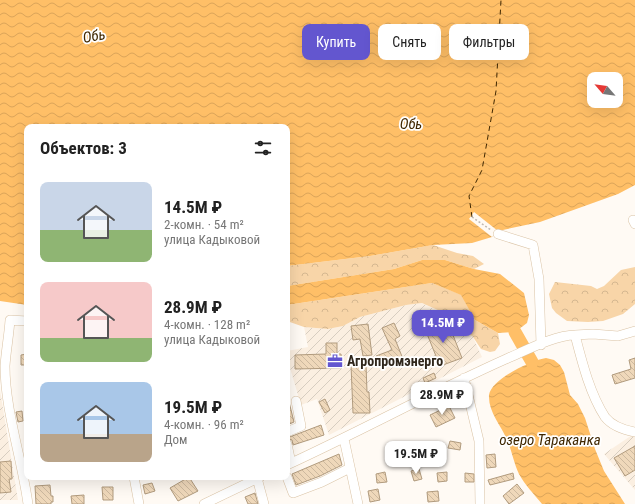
<!DOCTYPE html>
<html lang="ru">
<meta charset="utf-8">
<style>
:root{--surface:#fff;--page:#f2f2f2;--text:#222;--muted:#767676;--accent:#6356cf}
body{margin:0;font-family:"Roboto Condensed",sans-serif;background:var(--page);color:var(--text);height:100vh;display:flex;flex-direction:column;font-size:15px;white-space:nowrap}
*{box-sizing:border-box;margin:0}
p{font-size:13px;color:var(--muted)}
.icon{flex:none;width:22px;height:22px;fill:none;stroke:currentColor;stroke-width:2;stroke-linecap:round;stroke-linejoin:round}
.map{position:relative;flex:1;overflow:hidden}
.drawer{position:absolute;left:24px;top:124px;width:266px;height:356px;display:flex;flex-direction:column;background:var(--surface);border-radius:8px;box-shadow:0 4px 16px #0002}
.drawer>*{flex:none}
.guide{position:absolute;left:302px;top:24px;width:273px;height:36px;display:flex;gap:8px}
.needle{width:26px;rotate:298deg}
.buttons{position:absolute;left:587px;top:72px;display:grid;gap:8px}
.buttons a{display:grid;place-items:center;width:36px;height:36px;border-radius:8px;background:var(--surface);box-shadow:0 4px 16px #0002;font-size:20px}
.price{position:absolute;translate:-50% -34px;padding:0 9px;border-radius:8px;background:#fff;color:#222;font-size:13px;line-height:26px;filter:drop-shadow(0 1px 2px #0008)}
.price::after{content:'';position:absolute;left:50%;top:24px;width:12px;height:9px;margin-left:-6px;background:inherit;clip-path:polygon(0 0,100% 0,50% 100%)}
.price.on{background:var(--accent);color:#fff}
ul{padding:0;list-style:none}
li{display:flex;align-items:center;gap:12px;height:100px;padding:0 16px}
li span{display:grid;place-items:center;flex:none;width:112px;height:80px;border-radius:8px;color:#555}
li>.icon{margin-inline-start:auto}
span .icon{width:48px;height:48px;fill:#fffc;stroke-width:1}
li b{font-size:17px}
h2{display:flex;justify-content:space-between;align-items:center;height:48px;padding:0 16px;font-size:17px}
.pill{padding:0 14px;border-radius:8px;background:var(--surface);box-shadow:0 4px 16px #0002;font-size:14px;line-height:36px}
.pill.on{background:var(--accent);color:#fff}
.map>svg:first-child{display:block}
.industrial{fill:url(#industrial-furrows)}
.forest{fill:url(#forest-crowns)}
.water{fill:url(#water-waves);fill-rule:evenodd}
.pier{fill:#fffaf4}
.lines{fill:none;stroke-linecap:round;stroke-linejoin:round}
.river{stroke:#ffbf67;stroke-width:13}
.ferry{stroke:#402700;stroke-width:1;stroke-dasharray:5 4;stroke-linecap:butt}
.building{fill:url(#building-back-hatch);stroke:#b19b7e}
.minor-casing{stroke:#dac3a5;stroke-width:10}
.path{stroke:#bfb9b2;stroke-width:1.5;stroke-dasharray:2 2;stroke-linecap:butt}
.minor{stroke:#fff;stroke-width:9}
.labels{text-anchor:middle;dominant-baseline:central;stroke-width:3.5;stroke-linejoin:round;paint-order:stroke}
.poi-label{font-size:14px;font-weight:bold;fill:#2f261b;stroke:#fff;text-anchor:start}
.water-label{font-size:15px;font-style:italic;fill:#402700;stroke:#fff}
</style>
<div class="map">
<svg width="635" height="504" viewBox="0 0 635 504">
<defs>
<pattern id="industrial-furrows" width="10" height="10" patternUnits="userSpaceOnUse"><rect width="10" height="10" fill="#fbefe1"/><path d="M-1 1l2-2M0 10L10 0M9 11l2-2" fill="none" stroke="#d7cdc0"/></pattern>
<pattern id="forest-crowns" width="20" height="18" patternUnits="userSpaceOnUse"><rect width="20" height="18" fill="#f8d5a8"/><path d="M2 6a3 3 0 1 1 6 0M12 15a3 3 0 1 1 6 0" fill="none" stroke="#d5b790"/></pattern>
<pattern id="water-waves" width="16" height="10" patternUnits="userSpaceOnUse"><rect width="16" height="10" fill="#ffbf67"/><path d="M0 5q4-4 8 0t8 0" fill="none" stroke="#dba459"/></pattern>
<pattern id="building-back-hatch" width="6" height="6" patternUnits="userSpaceOnUse"><rect width="6" height="6" fill="#efd8ba"/><path d="M-1 5l2 2M0 0l6 6M5-1l2 2" fill="none" stroke="#cdb99f"/></pattern>
</defs>
<rect width="100%" height="100%" fill="#fffaf4"/>
<path class="industrial" d="M422 303 449 315 473 337 482 357 329 435 317 399 301 405 287 358V351L308 347 304 327 328 329 343 326 360 317 406 305Z
M0 390 18 500H0Z
M635 433V490L604 454Z"/>
<path class="forest" d="M433 245 457 253 473 256 484 264 474 269 445 260H422L394 269 287 286V266L370 256Z
M635 267V304L623 314 603 321 588 322 567 321 556 313 552 308 549 294 555 282 591 286 597 289 604 286 621 270Z
M432 283 462 295 475 320 498 333 500 344 495 351 490 352 481 349 473 337 449 315 422 303 406 305 360 317 343 326 328 329 304 327 287 321V305Z"/>
<path class="water" d="M0 0H635V185L618 194 540 222 498 231 492 237 472 243 433 245 370 256 287 266V127H27V305L0 301ZM594 79H616V101H594Z
M422 260H445L474 269 500 274 524 293 529 315 527 323 515 332 498 333 475 320 461 295 432 283 287 305V286L394 269Z
M546 358 554 360 560 365 564 372 570 395 578 404 585 418 595 449 604 471 625 504H542C534 494 525 485 519 474 514 464 512 451 507 440 501 425 488 412 489 395 491 379 532 360 546 358Z"/>
<path class="pier" d="M474 212 498 231 496 234 492 237 469 219Z"/>
<g class="lines">
<path class="river" d="M515 332 532 362"/>
<path class="ferry" d="M472 217 469 196 482 170 496 91 501 0"/>
</g>
<path class="building" d="M429 321 433 331 449 325 462 358 440 366 423 324Z
M394 323 400 336 395 339 403 359 381 367 376 356 392 350 382 328Z
M368 324 372 355 363 356 360 339 353 340 351 326Z
M326 343H337V354H341L342 368 295 369V355L326 354Z
M27 354V365H21V355Z
M635 358V378L615 384 612 375 631 369 629 360Z
M351 365H366L367 392H369L370 413H353Z
M434 373 436 378 425 383 423 378Z
M325 399 330 410 325 413 319 402Z
M287 402H289L294 422 287 425Z
M449 406 455 418 436 427 430 415Z
M22 411 23 421 18 422 16 412Z
M321 425 324 435 293 445 292 440 287 438Z
M450 441 461 443 460 450 448 448Z
M635 446V470L625 476 614 458Z
M339 454 342 465 320 476 296 485 292 474Z
M495 454 496 467 487 468 486 455Z
M11 461 12 479H9L11 492 0 493V462Z
M419 469 422 479 414 481 411 471Z
M385 472 387 482 377 483 376 474Z
M447 472V481L438 482 437 473Z
M465 473 474 474V482H465Z
M513 473 514 479 490 485 488 480Z
M189 477 198 491 178 501 170 488Z
M152 483 155 491 145 494 143 485Z
M517 484 524 493 509 504 503 496Z
M50 485 51 496H53V502H51V504H36L35 486Z
M102 487H113V500H103Z
M378 489 380 500 370 502 368 491Z
M438 491 439 501 428 502 427 492Z
M255 493 258 504H248L245 497Z
M84 495V504H72L71 496Z"/>
<g class="lines">
<g class="minor-casing">
<path id="minor" d="M633 220 635 224
M498 234 533 245 539 279 541 345
M27 321 10 320C9 335 6 351 5 366 5 410 22 459 28 504
M575 335 593 334 618 336 635 331
M464 378 479 441 480 504
M287 432 301 426 296 401
M344 439 358 504
M287 444 291 463
M287 465C361 431 432 392 506 359 525 351 555 335 575 335 582 362 590 394 605 417 612 426 624 430 635 432
M134 477 139 504
M287 477 293 493 322 482 350 468
M257 478 264 504
M204 504 260 477"/>
</g>
<path class="path" d="M472 217 491 230"/>
<use href="#minor" class="minor"/>
</g>
<defs>
<g id="office-bare" transform="scale(1.2)"><path d="M-6-3h4V-5.5h4V-3h4V5H-6ZM-1-4.5V-3h2v-1.5ZM-6 0V1H6V0Z" fill="#6356cf" stroke="#fff" stroke-width="2.5" paint-order="stroke"/></g>
</defs>
<g fill-rule="evenodd">
<use href="#office-bare" x="335" y="361"/>
</g>
<g class="labels">
<g class="poi-label">
<text x="347" y="361">Агропромэнерго</text>
</g>
<g class="water-label">
<text transform="translate(94 36) rotate(-10)">Обь</text>
<text x="411" y="124">Обь</text>
<text x="550" y="440">озеро Тараканка</text>
</g>
</g>
</svg>
<div class="buttons">
<a><svg class="needle" viewBox="-14 -14 28 28"><path d="M0-13l5 13h-10z" fill="#e53935"/><path d="M0 13l5-13h-10z" fill="#767676"/></svg></a>
</div>
<b class="price on" style="left:443px;top:344px">14.5M ₽</b>
<b class="price" style="left:442px;top:416px">28.9M ₽</b>
<b class="price" style="left:416px;top:475px">19.5M ₽</b>
<div class="guide">
<a class="pill on">Купить</a>
<a class="pill">Снять</a>
<a class="pill">Фильтры</a>
</div>
<section class="drawer">
<h2>Объектов: 3<svg class="icon" aria-label="filters" viewBox="0 0 24 24"><path d="M4 7h16M4 17h16"/><circle cx="9" cy="7" r="2"/><circle cx="15" cy="17" r="2"/></svg></h2>
<ul>
<li><span style="background:linear-gradient(#c9d6e8 60%,#8fb573 0)"><svg class="icon" aria-label="home" viewBox="0 0 24 24"><path d="M3 11l9-7 9 7M6 9v11h12V9"/></svg></span><div><b>14.5M ₽</b><p>2-комн. · 54 m²</p><p>улица Кадыковой</p></div></li>
<li><span style="background:linear-gradient(#f6c9c9 70%,#8fb573 0)"><svg class="icon" aria-label="home" viewBox="0 0 24 24"><path d="M3 11l9-7 9 7M6 9v11h12V9"/></svg></span><div><b>28.9M ₽</b><p>4-комн. · 128 m²</p><p>улица Кадыковой</p></div></li>
<li><span style="background:linear-gradient(#a9c7e8 65%,#b9a48a 0)"><svg class="icon" aria-label="home" viewBox="0 0 24 24"><path d="M3 11l9-7 9 7M6 9v11h12V9"/></svg></span><div><b>19.5M ₽</b><p>4-комн. · 96 m²</p><p>Дом</p></div></li>
</ul>
</section>
</div>
